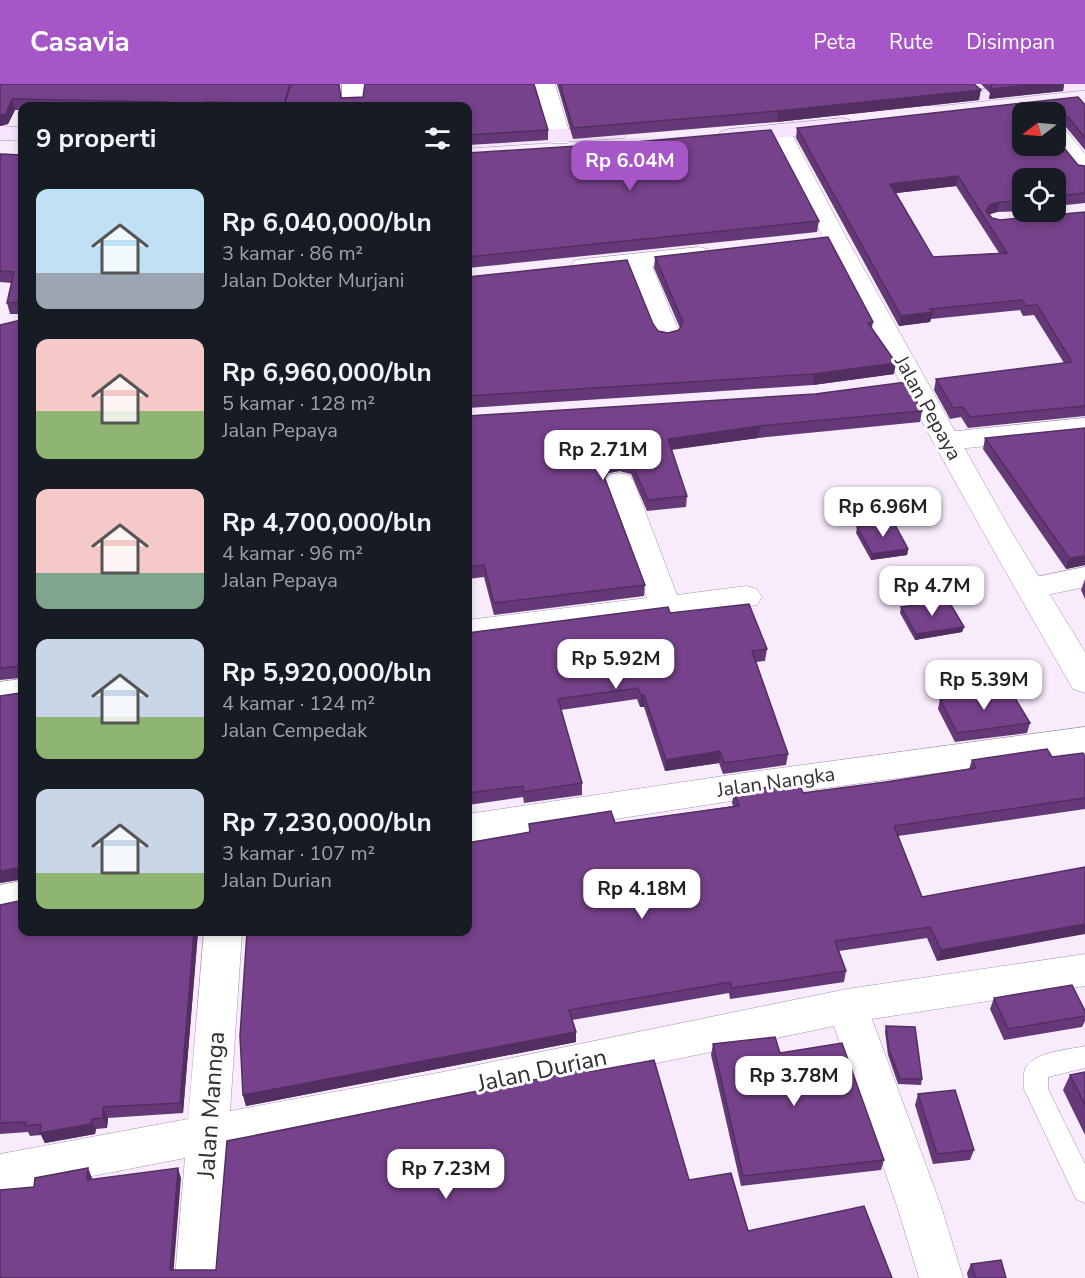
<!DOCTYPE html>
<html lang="id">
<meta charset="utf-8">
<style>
:root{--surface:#171b24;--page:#242831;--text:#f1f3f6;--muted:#9ea1a6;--accent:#a756c7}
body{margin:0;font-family:"Nunito Sans",sans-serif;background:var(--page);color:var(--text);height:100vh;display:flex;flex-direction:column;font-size:22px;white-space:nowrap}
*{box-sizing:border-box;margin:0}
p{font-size:20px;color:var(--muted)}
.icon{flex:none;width:33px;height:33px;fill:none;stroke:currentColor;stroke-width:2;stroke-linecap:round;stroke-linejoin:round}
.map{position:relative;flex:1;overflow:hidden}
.drawer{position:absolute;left:18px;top:18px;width:454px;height:834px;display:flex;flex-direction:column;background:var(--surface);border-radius:12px;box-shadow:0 3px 9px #0003}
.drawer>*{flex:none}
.needle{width:39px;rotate:254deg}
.tools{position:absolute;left:1012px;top:18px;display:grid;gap:12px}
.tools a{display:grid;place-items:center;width:54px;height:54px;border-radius:12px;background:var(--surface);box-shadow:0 3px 9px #0003;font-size:30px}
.price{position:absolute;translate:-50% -51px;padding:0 14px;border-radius:12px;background:#fff;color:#222;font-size:20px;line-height:39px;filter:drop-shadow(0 2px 3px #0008)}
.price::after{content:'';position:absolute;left:50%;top:36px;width:18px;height:14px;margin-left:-9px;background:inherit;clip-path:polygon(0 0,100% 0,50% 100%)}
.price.current{background:var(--accent);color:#fff}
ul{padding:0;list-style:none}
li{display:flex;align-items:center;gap:18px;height:150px;padding:0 18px}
li span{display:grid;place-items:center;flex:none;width:168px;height:120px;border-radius:12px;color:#555}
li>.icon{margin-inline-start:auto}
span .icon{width:72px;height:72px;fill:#fffc;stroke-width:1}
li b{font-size:26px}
h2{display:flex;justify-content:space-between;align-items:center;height:72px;padding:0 18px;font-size:26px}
header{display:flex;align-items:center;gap:36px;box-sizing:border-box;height:84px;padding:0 30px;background:var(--accent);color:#fff}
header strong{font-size:28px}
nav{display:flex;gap:33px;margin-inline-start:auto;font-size:21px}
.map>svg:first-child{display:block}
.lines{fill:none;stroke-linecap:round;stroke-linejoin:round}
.service-casing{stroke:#a593ad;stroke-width:1}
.minor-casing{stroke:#a593ad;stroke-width:1}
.tertiary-casing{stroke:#a593ad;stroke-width:1}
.secondary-casing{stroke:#a593ad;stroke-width:1}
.service{fill:#fff;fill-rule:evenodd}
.minor{fill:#fff;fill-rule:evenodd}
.tertiary{fill:#fff;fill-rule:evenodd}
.secondary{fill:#f6e4fe;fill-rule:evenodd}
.wall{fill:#653978;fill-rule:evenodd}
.shaded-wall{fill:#532e61}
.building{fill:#76428b;stroke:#532e61;stroke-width:1.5;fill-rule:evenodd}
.labels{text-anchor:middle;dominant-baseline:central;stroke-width:6;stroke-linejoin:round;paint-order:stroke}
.street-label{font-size:20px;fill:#342d37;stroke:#fdfdfd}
.near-street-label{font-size:24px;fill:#342d37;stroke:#fdfdfd}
</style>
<header>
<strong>Casavia</strong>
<nav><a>Peta</a><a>Rute</a><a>Disimpan</a></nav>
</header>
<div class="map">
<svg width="1085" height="1194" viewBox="0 0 1085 1194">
<rect width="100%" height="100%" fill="#f7ebfc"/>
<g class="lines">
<g class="service-casing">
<path id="service" d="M1085 962V984L1048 993V1005L1085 1080V1119L1076 1115 1024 1005C1024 998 1022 988 1027 982 1038 967 1068 966 1085 962Z"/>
</g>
<g class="minor-casing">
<path id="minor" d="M342 0H364L362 22H342Z
M533 0H555L571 54 568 59H552L549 54Z
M1056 42 1064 44 1085 70V91L1077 89 1055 62Z
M699 163 708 165 711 170 708 175 652 182 680 250 676 256 667 258 658 256 654 250 628 185 583 189 574 187 571 182 574 177 583 175Z
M1085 334V352L947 366 937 363 933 357 937 351 947 348Z
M619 389 629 391 634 398 677 511 746 502 757 505 762 513 757 521 468 558V536L647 514 604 398 609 391Z
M1085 483V503L1032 514 1021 510 1016 503 1021 496Z
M22 595V619L0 622V598Z
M1085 643V669L744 715 468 758V730L744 689Z
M22 797V827L0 831V801Z
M204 848H242L230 1027 443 988 847 905 1085 870V902L872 935 941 1122 963 1194H919L897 1122 834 942 443 1024 228 1066 219 1194H175L185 1074 0 1110V1070L188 1035Z"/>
</g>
<g class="tertiary-casing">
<path id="tertiary" d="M779 40 787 42 790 47 847 155 1011 447 1085 568V609L1073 605C967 422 864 236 768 47L771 42Z"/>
</g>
<g class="secondary-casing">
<path id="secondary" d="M1025 0H1085V6L936 22 928 21 925 16 928 11 936 10Z
M842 34 850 36 853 41 850 46 729 59 721 57 718 52 721 47 729 45Z
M0 42 22 43V57L0 56Z
M616 42 624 44 627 49 624 54 468 64V50Z"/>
</g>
<use href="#service" class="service"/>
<use href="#minor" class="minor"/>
<use href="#tertiary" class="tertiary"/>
<use href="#secondary" class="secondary"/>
</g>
<path class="wall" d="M0 0H339L341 14 363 13 365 0H534L548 46V56L468 61V22H22V26H15L8 40 0 42Z
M557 0H974L979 16 777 38 573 55Z
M981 0H1064L1063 7 989 15 990 9Z
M1085 21V66L1066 43 1056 41 1023 28 1078 81 1085 82V119L1056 122V94H1023V127L997 128 989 130 992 134 1000 136 1085 128V332L968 344 961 333 950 335 934 306 936 295 1064 279 1034 231 1023 232 1020 226 931 235 930 238 899 242 796 54 797 44ZM956 102 999 169 933 173 896 109Z
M468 69 819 137 817 148 468 184Z
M0 70 22 71V848H198L183 1029 108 1034 107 1044 96 1045 95 1050 45 1059 41 1051 30 1052 28 1048 0 1050V821L19 817V796L0 799 20 609V594L0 596V241L21 236V230H10L7 219 12 199 0 198Z
M655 173 873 238 872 244 894 290 813 301 468 324V193L653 240 658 247 668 249 679 246 680 244 654 184Z
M922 327 920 338 758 354 671 366 687 412 686 423 647 427 631 390 619 387 609 389 605 394 645 501 644 512 494 531 484 493 468 495V332Z
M985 354 1085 481 1066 485 983 365Z
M857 443 908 465 907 471 871 476 856 449Z
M1085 495V515L1081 506Z
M901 523 964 543 962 548 915 556 900 529Z
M670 529 767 565 765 577 756 578 788 670 786 681 723 690 719 679 665 687 644 623H640L637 615 561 626 582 699V711L524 719 523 713 468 721V549Z
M940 615 1030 639 1027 649 955 658 938 625Z
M1052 673H1085V725L898 752 922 813 1085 783 937 877 927 854 839 867 846 887 844 898 730 915 729 909 572 936 576 948V958L246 1022 243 1011 529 748V740L615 739 733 722 732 719 734 708 803 709 886 698 969 685 972 676Z
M994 914 1085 932V937L1082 943 1004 956 990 925Z
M886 942 922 995 921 1001 898 1000 888 971 885 948Z
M713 960 780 969 884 1076 881 1086 741 1102 711 971Z
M1085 988V1051L1063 1006 1070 991Z
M918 1010 974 1066 970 1076 933 1080 915 1021Z
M971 1180 1006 1194H968L967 1189Z"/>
<path class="shaded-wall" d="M1037 0H1064L1063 7 989 15 991 5Z
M981 6 979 16 777 38 778 27Z
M12 15 15 26 8 40 0 42V31Z
M958 92 956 102 889 110 890 100Z
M1000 118 997 128 988 131 986 127 990 121Z
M933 228 930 238 899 242 901 232Z
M896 279 894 290 813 301 814 290Z
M760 342 758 354 667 366 668 355Z
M620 375 619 387 609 389 602 399V387L609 377Z
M908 465 907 471 871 476 872 470Z
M1085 472V481L1066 485 1069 474Z
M964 543 962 548 915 556 916 550Z
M644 611V623H640L641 612Z
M720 667 719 679 665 687 666 676Z
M19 784 22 795 0 799V787Z
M1085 840V850L937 877 941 866Z
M194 848H198L183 1029 180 1019Z
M576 948V958L246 1022 243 1011Z
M103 1023 108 1034 107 1044 103 1034Z
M92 1035 96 1045 95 1050 45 1059 40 1049Z
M88 1084 92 1094 91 1106 87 1096Z
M178 1084 181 1094 173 1194 170 1186Z"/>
<path class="building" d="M0 0H290L284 20 204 18 202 22H167L169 18 12 15 6 30 0 31Z
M291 0H339L341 14 363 13 365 0H534L548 46 468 51V22H284Z
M560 0H974L981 6 778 27 573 44Z
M992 0H1037L991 5Z
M1078 13 1085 21V54L1068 33 1057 31 1056 47V28H1023V62H1056V54L1078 81 1085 82V109L1058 112 1056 116V94H1023V117L1000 118 990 121 986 127 992 134 1000 136 1085 128V322L970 333 963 323 953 324 936 295 1072 278 1037 221 1026 222 1022 216 930 225 933 228 901 232 797 44ZM958 92 1007 169 933 173 890 100Z
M771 46 819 137 468 173V69L624 59Z
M0 70 22 71V848H194L180 1019 103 1023V1034L92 1035 91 1040 40 1049 41 1040 25 1042 26 1038 0 1039V821L19 817V784L0 787V612L20 609V582L0 584V241L21 236V218L7 219 14 188 0 187Z
M828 153 873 238 868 239 896 279 814 290 468 312V193L627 176 653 240 658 247 668 249 679 246 683 238 655 173Z
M906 298 922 327 760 342 668 355 687 412 648 416 631 378 620 375 609 377 602 387 645 501 494 519 484 481 468 483V332L815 310Z
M1085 344V472L1069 474 985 354Z
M893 437 908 465 872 470 857 443Z
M948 516 964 543 916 550 901 523Z
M749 520 767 565 752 567 788 670 724 679 720 667 666 676 644 611 641 612 638 604 558 615 582 699 524 708 523 702 468 709V549L668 523 670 529Z
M1009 604 1030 639 957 649 940 615Z
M1047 665 1052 673 1083 669 1085 673V714L894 742 922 813 1085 783V840L941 866 930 843 835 857 846 887 732 904 730 898 569 926 576 948 243 1011 240 952 247 848H468V759L530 748 529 740 611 727 615 739 739 722 734 708 799 699 803 709 886 698 976 684 972 676Z
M1072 901 1085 927V932L1008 945 994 914Z
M886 942 915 943 922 995H900L889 966Z
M775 953 780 969 842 959 884 1076 743 1092 713 960Z
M654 976 689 1096 731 1089 748 1147 864 1122 892 1194H0V1106L34 1103 35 1094 88 1084 87 1096 178 1084 170 1186H216L227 1057 588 985 589 988Z
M1085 988V1021L1070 991Z
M955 1006 974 1066 937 1070 918 1010Z
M1001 1176 1006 1194H976L971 1180Z"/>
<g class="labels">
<g class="street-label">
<text transform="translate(928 324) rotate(61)">Jalan Pepaya</text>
<text transform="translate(776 698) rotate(-8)">Jalan Nangka</text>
</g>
<g class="near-street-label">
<text transform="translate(542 986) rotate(-12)">Jalan Durian</text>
<text transform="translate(211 1021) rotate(-86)">Jalan Mannga</text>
</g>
</g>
</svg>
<div class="tools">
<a><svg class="needle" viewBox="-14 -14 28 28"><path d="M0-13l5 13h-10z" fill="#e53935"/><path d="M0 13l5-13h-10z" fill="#9ea1a6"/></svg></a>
<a><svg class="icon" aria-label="locate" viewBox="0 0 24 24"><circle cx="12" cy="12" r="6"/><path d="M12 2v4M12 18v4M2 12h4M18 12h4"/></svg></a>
</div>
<b class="price current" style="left:630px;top:108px">Rp 6.04M</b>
<b class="price" style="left:603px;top:397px">Rp 2.71M</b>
<b class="price" style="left:883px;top:454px">Rp 6.96M</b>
<b class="price" style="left:932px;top:533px">Rp 4.7M</b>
<b class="price" style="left:616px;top:606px">Rp 5.92M</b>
<b class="price" style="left:984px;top:627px">Rp 5.39M</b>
<b class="price" style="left:642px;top:836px">Rp 4.18M</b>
<b class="price" style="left:794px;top:1023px">Rp 3.78M</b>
<b class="price" style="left:446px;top:1116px">Rp 7.23M</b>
<section class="drawer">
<h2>9 properti<svg class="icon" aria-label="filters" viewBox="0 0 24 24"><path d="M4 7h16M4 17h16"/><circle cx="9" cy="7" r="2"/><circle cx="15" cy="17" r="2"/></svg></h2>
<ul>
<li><span style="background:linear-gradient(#bfe0f5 70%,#9aa5b1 0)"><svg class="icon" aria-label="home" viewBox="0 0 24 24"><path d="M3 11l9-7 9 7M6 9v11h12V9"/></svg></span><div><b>Rp 6,040,000/bln</b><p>3 kamar · 86 m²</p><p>Jalan Dokter Murjani</p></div></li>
<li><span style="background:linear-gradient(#f6c9c9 60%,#8fb573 0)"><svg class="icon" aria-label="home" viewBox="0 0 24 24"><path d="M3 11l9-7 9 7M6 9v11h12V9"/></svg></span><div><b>Rp 6,960,000/bln</b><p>5 kamar · 128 m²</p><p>Jalan Pepaya</p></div></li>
<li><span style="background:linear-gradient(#f6c9c9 70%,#7fa58c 0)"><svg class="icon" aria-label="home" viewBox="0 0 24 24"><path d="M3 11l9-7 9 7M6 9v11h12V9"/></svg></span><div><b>Rp 4,700,000/bln</b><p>4 kamar · 96 m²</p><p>Jalan Pepaya</p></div></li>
<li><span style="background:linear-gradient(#c9d6e8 65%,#8fb573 0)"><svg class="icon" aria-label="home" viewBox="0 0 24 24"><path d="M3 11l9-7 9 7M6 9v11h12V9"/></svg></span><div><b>Rp 5,920,000/bln</b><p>4 kamar · 124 m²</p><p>Jalan Cempedak</p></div></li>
<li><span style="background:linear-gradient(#c9d6e8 70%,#8fb573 0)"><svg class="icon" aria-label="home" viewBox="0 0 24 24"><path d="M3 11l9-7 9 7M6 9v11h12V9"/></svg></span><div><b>Rp 7,230,000/bln</b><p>3 kamar · 107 m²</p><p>Jalan Durian</p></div></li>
</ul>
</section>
</div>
